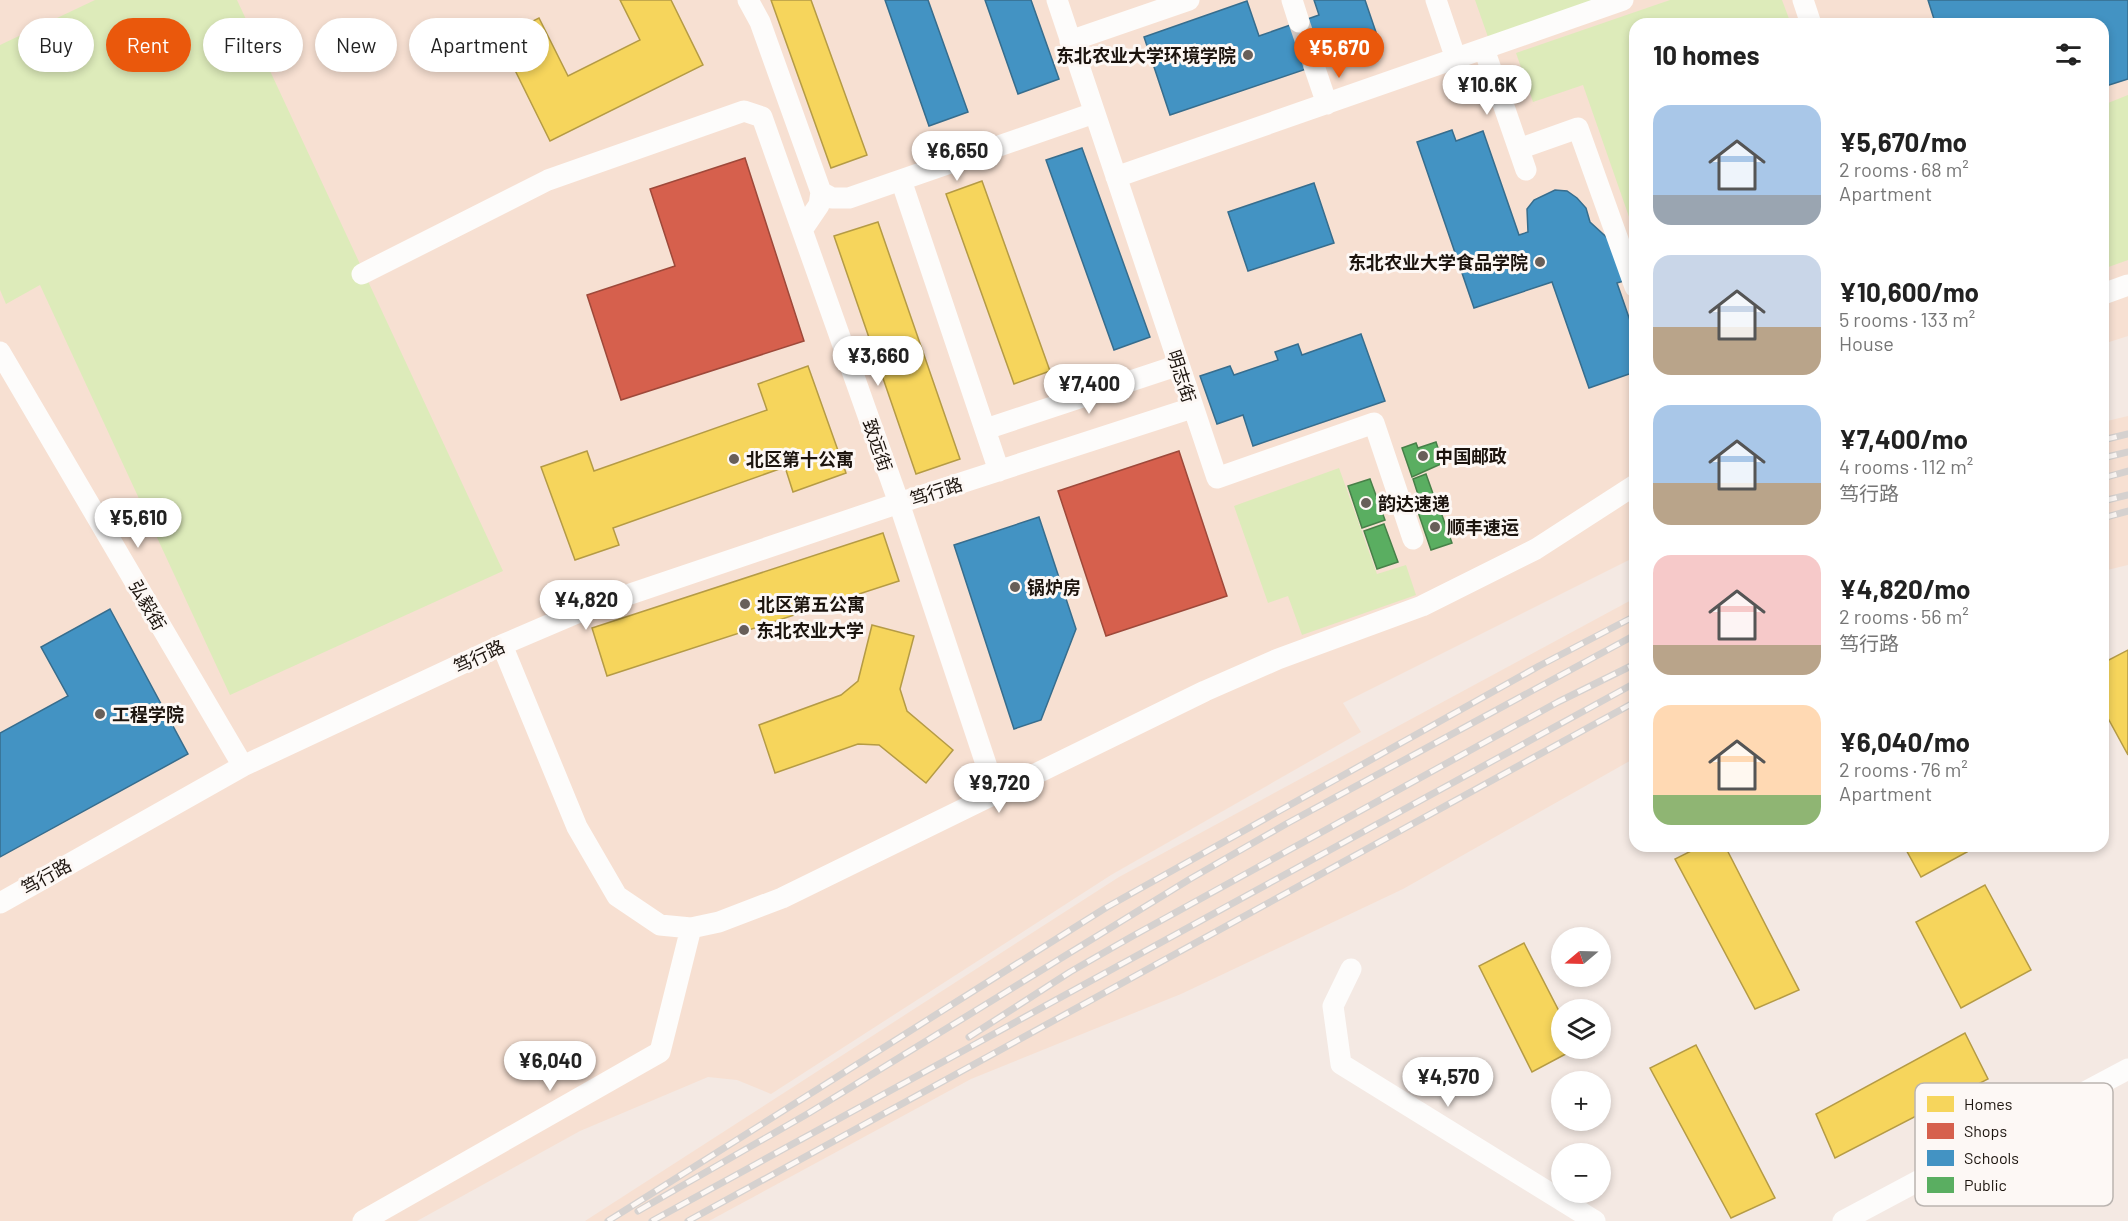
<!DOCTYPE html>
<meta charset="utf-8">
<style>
:root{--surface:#fff;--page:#f6f6f6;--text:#222;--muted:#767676;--accent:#ea580c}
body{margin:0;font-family:Barlow,"Noto Sans SC",sans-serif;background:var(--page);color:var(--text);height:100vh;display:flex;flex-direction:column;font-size:22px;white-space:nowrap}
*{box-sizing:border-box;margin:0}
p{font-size:20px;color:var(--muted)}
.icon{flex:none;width:33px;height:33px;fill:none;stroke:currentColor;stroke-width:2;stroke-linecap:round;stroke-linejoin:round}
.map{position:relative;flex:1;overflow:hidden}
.panel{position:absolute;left:1629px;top:18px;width:480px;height:834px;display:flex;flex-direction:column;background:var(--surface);border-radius:18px;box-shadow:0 3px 9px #0003}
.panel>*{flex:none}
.hud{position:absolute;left:18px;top:18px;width:570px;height:54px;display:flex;gap:12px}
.needle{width:39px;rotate:251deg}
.tools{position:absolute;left:1551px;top:927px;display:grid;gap:12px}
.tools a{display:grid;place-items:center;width:60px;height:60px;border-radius:50%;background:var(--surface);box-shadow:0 3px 9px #0003;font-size:30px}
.price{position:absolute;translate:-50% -51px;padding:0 14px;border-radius:21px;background:#fff;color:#222;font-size:20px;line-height:39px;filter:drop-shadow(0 2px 3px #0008)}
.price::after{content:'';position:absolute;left:50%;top:36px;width:18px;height:14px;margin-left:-9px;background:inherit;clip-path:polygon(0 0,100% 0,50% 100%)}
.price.on{background:var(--accent);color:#fff}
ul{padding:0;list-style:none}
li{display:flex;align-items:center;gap:18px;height:150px;padding:0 24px}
li span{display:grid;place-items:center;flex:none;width:168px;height:120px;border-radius:18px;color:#555}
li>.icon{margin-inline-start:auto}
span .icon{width:72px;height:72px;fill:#fffc;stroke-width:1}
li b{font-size:26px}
h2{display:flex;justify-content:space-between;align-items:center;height:72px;padding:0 24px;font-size:26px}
.pill{padding:0 21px;border-radius:27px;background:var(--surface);box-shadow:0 3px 9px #0003;font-size:21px;line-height:54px}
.pill.on{background:var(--accent);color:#fff}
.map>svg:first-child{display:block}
.built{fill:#f7e0d2}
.green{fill:#ddebba}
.homes{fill:#f6d55c;stroke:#b59b45;stroke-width:1.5}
.shops{fill:#d6604d;stroke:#9e493a;stroke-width:1.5}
.schools{fill:#4393c3;stroke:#376d8d;stroke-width:1.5}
.public{fill:#5aae61;stroke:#478048;stroke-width:1.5}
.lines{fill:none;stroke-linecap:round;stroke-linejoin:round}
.minor-tunnel{stroke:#d4c9c3;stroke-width:21;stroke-dasharray:21 10;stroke-linecap:butt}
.minor{stroke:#fdfcfb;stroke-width:21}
.rail-casing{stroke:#d5d1cf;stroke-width:7}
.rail{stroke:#fdf8f5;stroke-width:4.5;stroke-dasharray:14;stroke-linecap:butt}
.poi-dot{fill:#685f59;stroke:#fdf8f5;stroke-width:2}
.labels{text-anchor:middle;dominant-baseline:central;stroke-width:6;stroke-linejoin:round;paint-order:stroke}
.poi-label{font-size:18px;font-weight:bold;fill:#1c140e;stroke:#fdf8f5;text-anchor:start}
.street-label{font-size:18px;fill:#1c140e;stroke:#fdf8f5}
.key{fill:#fdf8f5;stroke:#bab4b0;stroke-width:1.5}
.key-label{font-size:16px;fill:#1c140e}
</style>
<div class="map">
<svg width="2128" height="1221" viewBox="0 0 2128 1221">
<rect width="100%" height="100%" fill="#f4e9e3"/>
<path class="built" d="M0 0H2128V336L2103 344V24H1635V557L1343 703 1361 732 1111 875 771 1094 737 1080 708 1077 580 1131 417 1221H0Z
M2128 416V565L2103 571V422Z
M1635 598V758L1403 889 1181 994 971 1079 709 1221H585L1119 877Z"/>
<path class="green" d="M95 0H237L503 571 230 695 40 285 6 304 0 290V45Z
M1475 0H1594L1488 37Z
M1670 0H1782L1791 24H1635V234L1583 85 1533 102 1516 53Z
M2128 95V260L2103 269V105Z
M1339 468 1377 574 1406 565 1416 595 1302 635 1288 596 1268 603 1234 506Z"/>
<path class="homes" d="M620 0H671L703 65 550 141 499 38 539 18 568 76 640 40Z
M771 0H811L867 155 831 168Z
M982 181 1050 371 1014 384 946 194Z
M878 222 960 459 916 474 834 236Z
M808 366 846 473 793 492 785 467 613 528 619 545 575 560 541 467 587 451 594 471 767 410 758 384Z
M883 533 899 581 607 676 592 628Z
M872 625 914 636 900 689 907 711 953 750 926 783 879 745 858 744 775 773 759 725 841 695 858 681Z
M2128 650V755L2103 709V663Z
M1701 846H1725L1799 990 1755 1009 1675 859Z
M1904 846H1963L1967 852 1921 877Z
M1985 885 2031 970 1961 1008 1916 922Z
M1524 943 1562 1017V1048H1577L1532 1072 1479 966Z
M1965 1033 1988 1079 1835 1158 1816 1114Z
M1696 1045 1775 1198 1731 1218 1650 1068Z"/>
<path class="shops" d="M745 158 804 341 621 400 587 295 675 266 650 189Z
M1179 451 1227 596 1106 636 1058 491Z"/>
<path class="schools" d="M885 0H928L968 112 929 126Z
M985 0H1031L1059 79 1018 94Z
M1314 0H1365L1380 44 1170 115 1144 37 1247 1 1259 36 1319 15Z
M1928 0H2128V79L2103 87V24H1923L1934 19Z
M1452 130 1456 141 1483 131 1519 235 1528 232 1527 209 1534 200 1555 190 1567 191 1577 198 1586 208 1590 222 1615 245 1627 280 1617 283 1635 335V372L1589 388 1552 282 1474 308 1417 142Z
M1082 148 1150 337 1114 350 1046 160Z
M1314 183 1334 243 1248 271 1228 212Z
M1361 334 1385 401 1253 446 1243 415 1217 424 1200 376 1230 366 1234 375 1278 360 1275 352 1298 344 1302 355Z
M1039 517 1076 629 1041 720 1014 729 954 545Z
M110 609 188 754 0 857V733L68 696 41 647Z"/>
<path class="public" d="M1436 442 1443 463 1412 477 1402 448 1416 443 1418 448Z
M1426 474 1436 502 1422 507 1413 479Z
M1370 479 1385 520 1362 528 1348 486Z
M1438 504 1452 543 1431 550 1418 512Z
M1384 524 1398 562 1377 569 1364 531Z"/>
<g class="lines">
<path class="minor-tunnel" d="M1299 22 1314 66"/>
<path class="minor" d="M748 0 760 22 821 192 819 205 802 230 899 503 996 794
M1057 0 1217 478 1374 423 1413 539
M1292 0 1299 22
M1436 0 1456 59
M1803 0 1811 24
M1070 41 1189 0
M1484 49 1526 170
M1314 66 1327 104
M1519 149 1578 128 1635 287
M1116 177 1623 0
M901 180 999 471
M821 192 832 198H849L1094 113
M362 274 548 180 744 111 762 117 802 230
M2103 294 2128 285
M0 352 243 766
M986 429 1179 365
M502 645 577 827 617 896 660 925 691 928 719 922 782 898 1205 691 1278 659 1422 606 1536 549 1635 485
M0 903 243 766 502 645 586 609 899 503 1192 408
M1351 969 1333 1006 1341 1064 1595 1221
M363 1221 660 1052 691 928
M1843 1221 2128 1069"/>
<g class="rail-casing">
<path id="rail" d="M2103 440 2128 434
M2103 458 2128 452
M2103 478 2128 471
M2103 501 2128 495
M2103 518 2128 511
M969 1037 1070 972 1131 937 1558 702 1635 664
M638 1211 809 1113 1190 879 1286 824 1635 635
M608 1221 1107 907 1539 666 1635 616
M652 1221 1635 683
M688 1221 1635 702"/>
</g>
<use href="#rail" class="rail"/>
</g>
<g class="poi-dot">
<circle cx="1248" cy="55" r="6"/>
<circle cx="1540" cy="262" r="6"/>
<circle cx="1423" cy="456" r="6"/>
<circle cx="734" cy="459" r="6"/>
<circle cx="1366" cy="503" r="6"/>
<circle cx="1435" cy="527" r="6"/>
<circle cx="1015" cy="587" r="6"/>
<circle cx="745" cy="604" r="6"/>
<circle cx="744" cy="630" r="6"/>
<circle cx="100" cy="714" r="6"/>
</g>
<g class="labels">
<g class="poi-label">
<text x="1236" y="55" text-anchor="end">东北农业大学环境学院</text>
<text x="1528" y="262" text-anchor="end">东北农业大学食品学院</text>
<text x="1435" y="456">中国邮政</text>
<text x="746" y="459">北区第十公寓</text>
<text x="1378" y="503">韵达速递</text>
<text x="1447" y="527">顺丰速运</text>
<text x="1027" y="587">锅炉房</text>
<text x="757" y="604">北区第五公寓</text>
<text x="756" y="630">东北农业大学</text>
<text x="112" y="714">工程学院</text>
</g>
<g class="street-label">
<text transform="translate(1182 376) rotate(72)">明志街</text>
<text transform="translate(878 445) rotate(71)">致远街</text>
<text transform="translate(936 491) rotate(-18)">笃行路</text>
<text transform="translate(148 605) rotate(60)">弘毅街</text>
<text transform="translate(479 656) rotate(-25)">笃行路</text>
<text transform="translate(46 876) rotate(-29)">笃行路</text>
</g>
</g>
<rect x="1915" y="1083" width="198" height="123" rx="9" class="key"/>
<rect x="1927" y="1096" width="27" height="16" fill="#f6d55c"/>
<rect x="1927" y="1123" width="27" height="16" fill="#d6604d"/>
<rect x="1927" y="1150" width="27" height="16" fill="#4393c3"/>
<rect x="1927" y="1177" width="27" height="16" fill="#5aae61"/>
<g class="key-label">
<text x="1964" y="1110">Homes</text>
<text x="1964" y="1137">Shops</text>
<text x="1964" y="1164">Schools</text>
<text x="1964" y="1191">Public</text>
</g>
</svg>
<div class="tools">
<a><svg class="needle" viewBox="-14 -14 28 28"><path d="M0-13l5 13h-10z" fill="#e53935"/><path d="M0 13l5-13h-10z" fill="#767676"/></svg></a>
<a><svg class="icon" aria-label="layers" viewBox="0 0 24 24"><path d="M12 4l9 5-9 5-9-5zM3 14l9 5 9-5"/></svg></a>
<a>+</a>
<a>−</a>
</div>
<b class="price on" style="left:1339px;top:79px">¥5,670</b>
<b class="price" style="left:1487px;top:116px">¥10.6K</b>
<b class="price" style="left:957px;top:182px">¥6,650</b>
<b class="price" style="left:878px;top:387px">¥3,660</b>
<b class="price" style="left:1089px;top:415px">¥7,400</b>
<b class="price" style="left:138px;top:549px">¥5,610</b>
<b class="price" style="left:586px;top:631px">¥4,820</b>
<b class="price" style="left:999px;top:814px">¥9,720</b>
<b class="price" style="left:550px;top:1092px">¥6,040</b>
<b class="price" style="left:1448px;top:1108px">¥4,570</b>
<div class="hud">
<a class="pill">Buy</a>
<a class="pill on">Rent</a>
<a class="pill">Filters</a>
<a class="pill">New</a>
<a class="pill">Apartment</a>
</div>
<section class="panel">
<h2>10 homes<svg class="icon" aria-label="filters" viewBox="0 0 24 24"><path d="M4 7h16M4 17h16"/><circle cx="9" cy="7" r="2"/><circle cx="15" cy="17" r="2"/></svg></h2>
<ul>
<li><span style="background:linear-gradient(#a9c7e8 75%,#9aa5b1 0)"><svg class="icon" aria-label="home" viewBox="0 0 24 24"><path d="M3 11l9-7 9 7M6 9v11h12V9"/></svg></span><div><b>¥5,670/mo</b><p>2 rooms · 68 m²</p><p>Apartment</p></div></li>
<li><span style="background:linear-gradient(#c9d6e8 60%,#b9a48a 0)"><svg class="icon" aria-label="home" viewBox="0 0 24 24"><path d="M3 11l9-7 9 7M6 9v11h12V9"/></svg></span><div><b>¥10,600/mo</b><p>5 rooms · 133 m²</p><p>House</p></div></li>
<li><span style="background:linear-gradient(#a9c7e8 65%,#b9a48a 0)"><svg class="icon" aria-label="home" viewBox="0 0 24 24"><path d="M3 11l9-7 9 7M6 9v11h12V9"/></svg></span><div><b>¥7,400/mo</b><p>4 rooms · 112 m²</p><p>笃行路</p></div></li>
<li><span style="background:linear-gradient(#f6c9c9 75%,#b9a48a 0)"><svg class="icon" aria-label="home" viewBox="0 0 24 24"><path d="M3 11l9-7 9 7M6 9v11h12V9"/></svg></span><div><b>¥4,820/mo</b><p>2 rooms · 56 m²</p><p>笃行路</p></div></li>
<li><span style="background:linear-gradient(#ffd9b3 75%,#8fb573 0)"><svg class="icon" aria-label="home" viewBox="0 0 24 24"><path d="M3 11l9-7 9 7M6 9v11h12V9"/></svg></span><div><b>¥6,040/mo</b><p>2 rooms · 76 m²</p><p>Apartment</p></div></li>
</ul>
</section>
</div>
